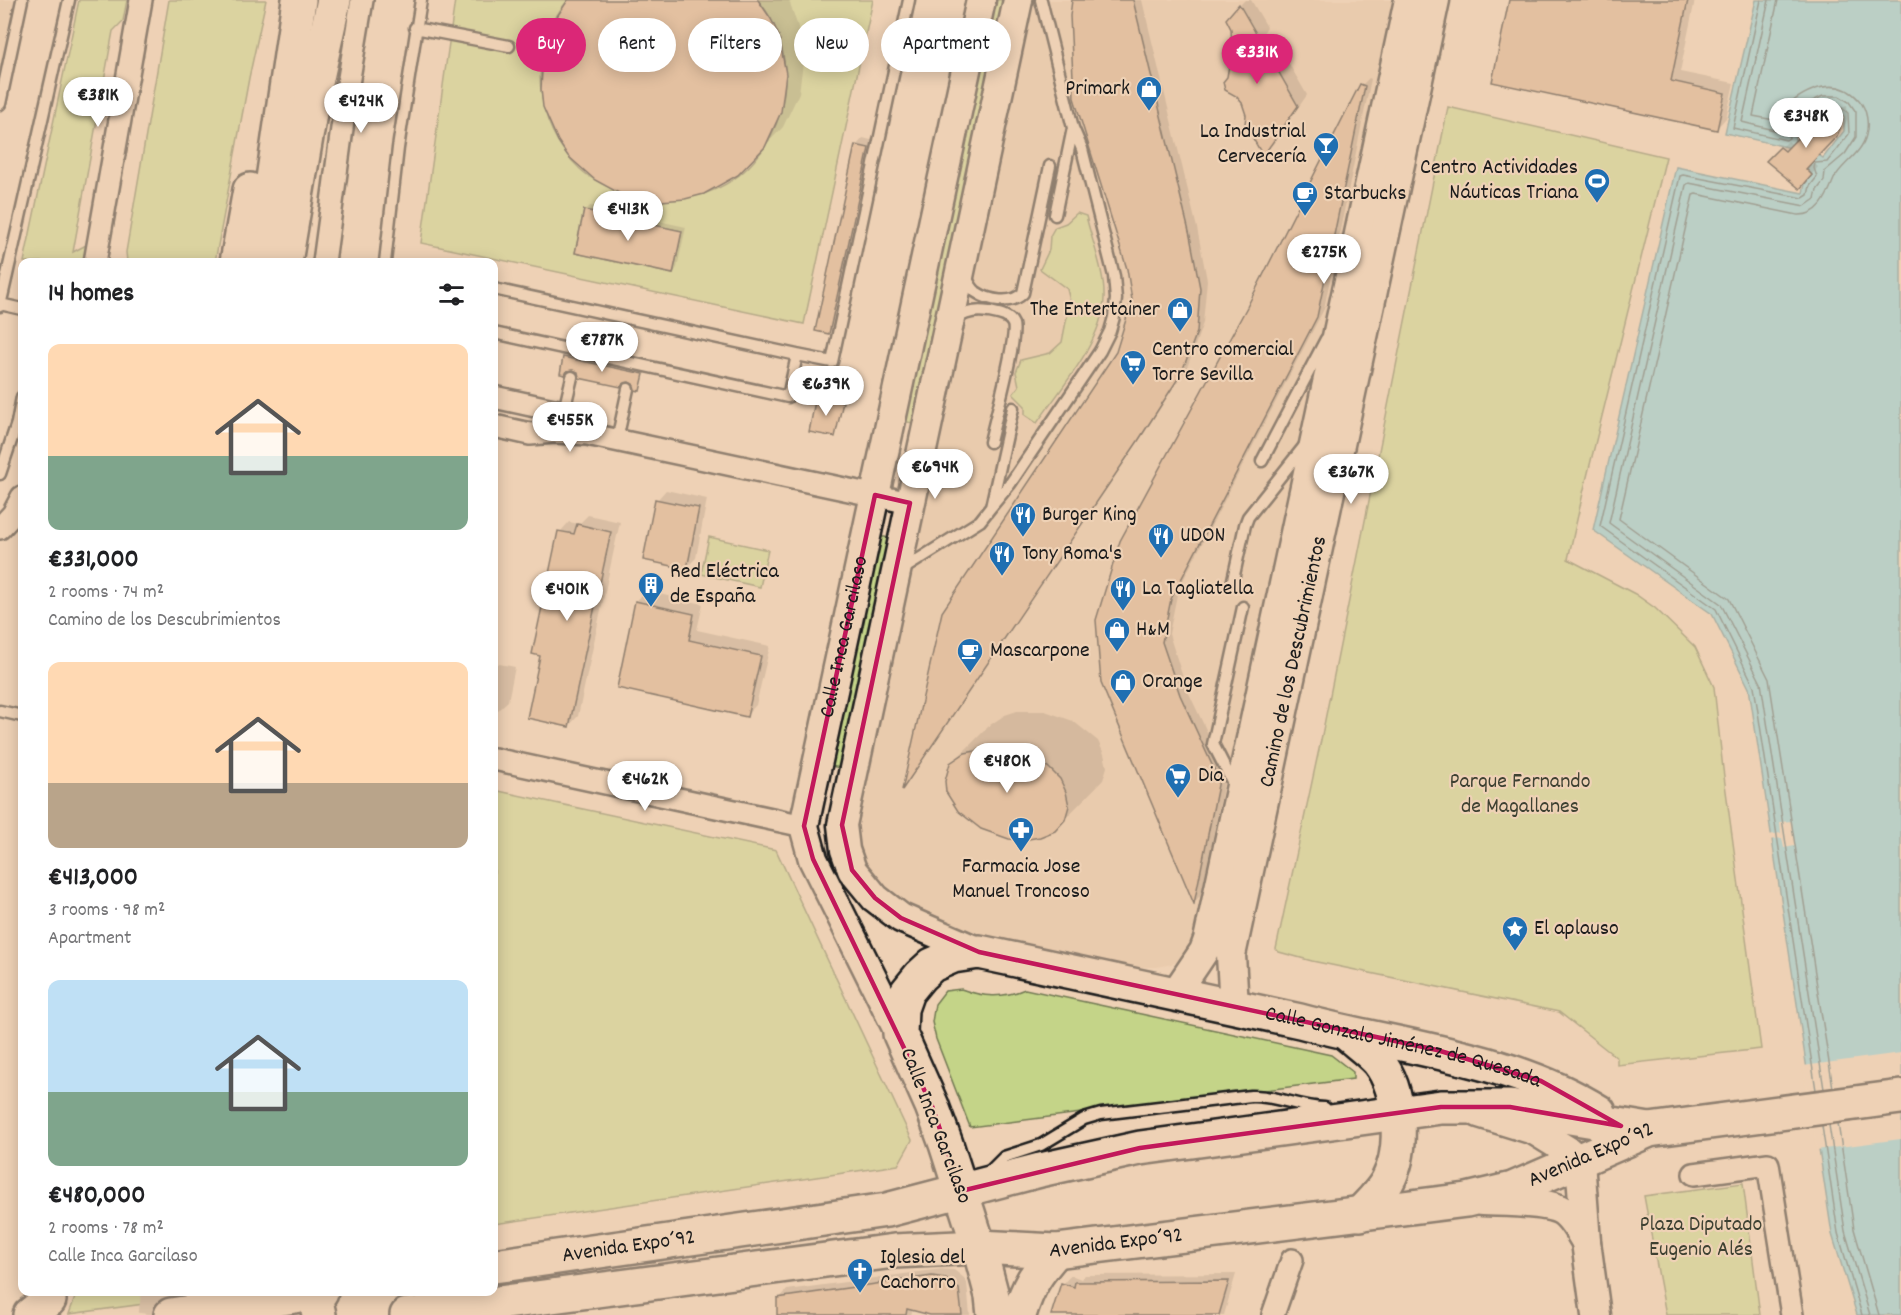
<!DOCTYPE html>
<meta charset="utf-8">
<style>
:root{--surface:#fff;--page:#f6f6f6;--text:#202124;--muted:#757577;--accent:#db2777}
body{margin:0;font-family:Dekko,sans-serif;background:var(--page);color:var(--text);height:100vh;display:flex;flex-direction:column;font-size:22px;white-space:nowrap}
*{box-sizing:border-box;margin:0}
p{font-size:20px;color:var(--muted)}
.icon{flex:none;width:33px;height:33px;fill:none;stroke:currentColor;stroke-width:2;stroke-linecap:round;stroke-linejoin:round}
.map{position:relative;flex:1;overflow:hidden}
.details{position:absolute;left:18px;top:258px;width:480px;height:1038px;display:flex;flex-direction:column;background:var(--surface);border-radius:12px;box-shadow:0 3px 15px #0003}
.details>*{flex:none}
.hud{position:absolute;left:516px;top:18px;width:570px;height:54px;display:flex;gap:12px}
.price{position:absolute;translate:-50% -51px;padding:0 14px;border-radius:21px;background:#fff;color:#222;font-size:20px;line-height:39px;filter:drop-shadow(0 2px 3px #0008)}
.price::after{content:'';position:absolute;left:50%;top:36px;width:18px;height:14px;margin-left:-9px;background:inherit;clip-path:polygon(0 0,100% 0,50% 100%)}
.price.selected{background:var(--accent);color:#fff}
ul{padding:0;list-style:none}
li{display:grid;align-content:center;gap:12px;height:318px;padding:0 30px}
li span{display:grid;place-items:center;height:186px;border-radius:12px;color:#555}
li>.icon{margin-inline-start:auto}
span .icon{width:108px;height:108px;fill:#fffc;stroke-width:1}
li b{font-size:26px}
h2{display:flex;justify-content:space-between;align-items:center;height:72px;padding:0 30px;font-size:26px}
.tag{padding:0 21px;border-radius:27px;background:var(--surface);box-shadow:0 3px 15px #0003;font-size:21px;line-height:54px}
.tag.selected{background:var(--accent);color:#fff}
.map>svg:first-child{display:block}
.built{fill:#e3c3a4}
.green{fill:#c4d488;stroke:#707852;stroke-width:1.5}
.water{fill:#7dccda;stroke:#56868e;stroke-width:1.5}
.pier{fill:#eed1b5}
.shadow{fill:#0003}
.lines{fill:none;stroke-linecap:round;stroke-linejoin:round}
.shore{stroke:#436268;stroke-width:1.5}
.building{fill:#d6ab87;stroke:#1c1c1c;stroke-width:1.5}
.primary-tunnel{stroke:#c4ad96;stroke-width:33;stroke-dasharray:33 16;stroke-linecap:butt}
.lane-casing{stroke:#1c1c1c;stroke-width:15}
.street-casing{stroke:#1c1c1c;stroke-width:26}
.secondary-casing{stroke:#1c1c1c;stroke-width:33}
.primary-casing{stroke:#1c1c1c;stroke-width:38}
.highway-casing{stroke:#1c1c1c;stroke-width:38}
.lane{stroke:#eed1b5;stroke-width:10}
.street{stroke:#eed1b5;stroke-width:21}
.secondary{stroke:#eed1b5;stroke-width:28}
.primary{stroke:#eed1b5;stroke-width:33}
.highway{stroke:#eed1b5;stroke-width:33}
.marked{fill:none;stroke:#c2185b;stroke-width:4.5;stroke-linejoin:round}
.labels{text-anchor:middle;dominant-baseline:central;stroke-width:4.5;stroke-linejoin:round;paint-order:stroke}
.poi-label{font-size:22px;fill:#1c1c1c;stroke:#eed1b5;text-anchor:start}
.street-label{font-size:22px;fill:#1c1c1c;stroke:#eed1b5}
.park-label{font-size:22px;fill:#3e4132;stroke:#eed1b5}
</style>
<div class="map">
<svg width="1901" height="1315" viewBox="0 0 1901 1315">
<rect width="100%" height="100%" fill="#eed1b5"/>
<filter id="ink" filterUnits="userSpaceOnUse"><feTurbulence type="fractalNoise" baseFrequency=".0167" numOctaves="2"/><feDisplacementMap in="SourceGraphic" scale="12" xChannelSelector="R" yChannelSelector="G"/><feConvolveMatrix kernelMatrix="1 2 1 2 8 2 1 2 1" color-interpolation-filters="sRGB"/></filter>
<g filter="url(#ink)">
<path class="built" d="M0 0H22L0 103Z
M1028 0H1400L1200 933 1184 959 1172 964 1157 967H1132L925 922 866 875 852 832Z"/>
<path class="green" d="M79 0H127L123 21 113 31 73 252 88 244 85 257 79 262H24Z
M169 0H266L249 78 215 262H127L126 252Z
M455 0H568C526 49 533 125 580 169 594 182 611 189 629 195L624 219 584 210 575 253 673 274 682 231 642 223 646 199C665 197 688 199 706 193 784 167 810 62 758 0H873L804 324 421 243Z
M991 0H1009L919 424 901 421Z
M1448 107 1666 157 1584 489 1568 559 1635 594 1655 608 1695 647 1714 687 1723 769 1761 1049 1617 1065V1058L1559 1012 1312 961 1279 952 1276 949 1321 740Z
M1077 213 1086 216C1092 241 1105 273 1104 298 1103 341 1061 388 1037 423L1025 415V406L1013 394 1019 386 1016 372 1021 360 1050 353 1062 342 1070 301 1067 289 1040 269 1049 250 1050 236 1055 227 1066 223Z
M709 537 768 550 760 587 701 574Z
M880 537H885L891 541 844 769 827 765Z
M494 790 776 850 912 1140 898 1165 494 1224Z
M961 989C983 997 1002 999 1025 989L1331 1055 1353 1072V1079L970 1127 936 1039 932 1022 935 1004 945 991Z
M1743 1183 1760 1315H1666L1644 1196Z
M77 1292H234L69 1314Z"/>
<path class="water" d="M1756 0H1901V1315H1857L1832 1234 1749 688 1712 614 1593 530 1676 167 1803 193 1805 184 1812 175 1807 170 1811 155 1814 152 1823 158 1844 131V117L1833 108C1822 110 1799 118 1795 130 1793 135 1796 143 1796 149L1725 133Z"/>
<path class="pier" d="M1792 821 1795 846 1784 848 1782 838 1769 840 1768 835 1781 833 1780 822Z
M1901 1053V1139L1816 1150 1803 1066Z"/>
<path class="shadow" d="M570 0H789L801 36 804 55 799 93 783 127 756 155Z
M1074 0H1142L1197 228 1207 280 1203 323 1188 365 1145 432 908 780 1117 352 1134 300Z
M1245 0H1251L1267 27 1263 33 1264 48 1275 59 1288 62 1307 95 1273 144 1263 153 1244 102 1228 77 1240 5Z
M1510 0H1695L1680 72 1734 83 1726 118 1717 128Z
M1369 78 1371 79 1324 309 1178 590 1169 634 1186 687 1226 772 1201 895 1195 901 1103 683 1248 308 1362 85Z
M1847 105V119L1844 127 1812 161 1818 167 1807 180 1768 161 1788 141 1793 145 1826 111Z
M863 138 875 141 836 325 828 332 856 146Z
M590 206 686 227 677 268 673 273 585 211Z
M567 355 645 372 641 387 639 389 635 383 579 371 573 368 562 373Z
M819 395 844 400 835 436 817 397Z
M666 490 707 499 696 558 687 567 657 500Z
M588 515 620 522 578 716 569 726 560 532 569 522 579 524Z
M646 591 703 604 697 630 770 646 756 705 747 715 636 601Z
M494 663 515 667 508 701 498 710 494 709Z
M1017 711H1045L1073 721 1098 741 1104 754 1107 767 1103 780 1054 830 951 764 990 725 1005 715Z
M941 1269 954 1270 964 1278 967 1283 970 1315H936L913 1309 911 1315H778L779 1299 787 1290Z
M1236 1274 1224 1315H1052L1063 1284 1071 1275 1081 1279 1085 1275Z"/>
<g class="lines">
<path class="shore" d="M1761 0 1733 128 1786 140 1789 138 1788 129 1799 116 1825 104 1836 103 1848 113 1849 134 1827 162 1815 163 1814 168 1817 177 1810 186 1808 195 1803 198 1683 175 1680 176 1600 526 1716 609 1754 686 1816 1090
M1769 0 1742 122 1778 131 1787 117 1794 110 1823 96H1839L1849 102 1856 112V137L1845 154 1825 171 1824 181 1817 190 1815 199 1805 206 1689 183 1686 185 1609 523 1721 604 1761 683 1824 1089
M1778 0 1753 116 1774 120C1792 96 1833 70 1859 100 1867 109 1869 124 1866 135 1862 154 1840 165 1834 179 1827 196 1820 216 1798 215L1696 194 1693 195 1619 519 1729 599 1769 679 1833 1088
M1838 1123 1854 1229 1879 1315
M1829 1125 1845 1231 1870 1315
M1822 1126 1838 1233 1862 1315"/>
</g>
<path class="building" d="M568 0H758L771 19 779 36 786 74 781 112 765 147 738 175 704 194 685 199 637 203 595 180 568 156 558 141 543 107 541 89 543 52 548 35 556 18Z
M1072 0H1133L1190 236 1200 288 1197 332 1181 374 1138 441 902 790 942 612 1116 352 1132 300 1127 269 1074 98 1070 16Z
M1509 0H1688L1671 81 1725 93 1717 130 1492 82Z
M1239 4 1258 37 1254 44V58L1265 69 1278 71 1298 106 1263 156 1245 124 1246 115 1242 103 1236 96 1225 90 1223 82 1227 77 1232 48 1231 29 1226 19Z
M1360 84 1365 86 1317 317 1171 599 1162 642 1180 695 1219 780 1194 904 1101 683 1096 620 1120 541 1247 307Z
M1840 111V128L1837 136 1806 169 1812 175 1800 189 1766 161 1780 147 1785 151 1817 118Z
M855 145 869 148 829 334 815 331Z
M584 210 682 231 673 274 575 253Z
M563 357 644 374 640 391 635 390 633 384 629 382 623 384 621 387 579 378 578 372 573 370 567 371 565 375 560 374Z
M816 396 843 402 835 437 809 432Z
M655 499 699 508 687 569 643 560Z
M577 524 611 532 569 727 527 718 540 656 532 654 558 531 574 534Z
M635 601 694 614 689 640 761 656 747 717 617 688Z
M992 748 1020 752 1034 759 1048 767 1060 779 1066 792 1069 806 1065 820 1055 831 1040 837 1023 840 1009 839 981 829 958 811 946 792 945 781 950 763 965 753Z
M932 1276 946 1278 959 1289 962 1315H930L907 1309 906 1315H777V1298Z
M1229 1281 1219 1315H1051L1061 1283 1074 1287 1075 1282Z"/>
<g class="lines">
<path class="primary-tunnel" d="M155 1315 158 1292"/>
<g class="lane-casing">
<path id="lane" d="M415 28 509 46
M0 104 22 0
M1055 215 1073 128
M385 262 398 148 421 0
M965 275C968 281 971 288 976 292 989 301 1012 305 1023 293L1050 166
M494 289 797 355
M0 304 22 309
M0 306 69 0
M955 320C965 311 977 310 989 312 998 314 1009 315 1013 324 1018 337 994 423 990 442
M494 333 788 397 797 355 832 362 909 0
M563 415 572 377
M617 440 628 389
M1262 461 1326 339
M0 474 17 423 22 397
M991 507 1010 484 1100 351 1110 331 1114 317 1116 299 1114 276 1082 149 1073 128 1041 0
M900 571 980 521 991 507 1013 408
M1232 584 1245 525 1248 517 1306 444
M0 711 22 716
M1235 787 1213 744 1243 607
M988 1173 1004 1157 1041 1145 1084 1119 1101 1114 1251 1096C1277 1095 1300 1108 1325 1108"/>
</g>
<g class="street-casing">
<path id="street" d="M95 262 141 0
M324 262 348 84 362 0
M494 397 558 411 587 434
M494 426 530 434 555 432 587 434 910 503
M0 528 13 514 22 497
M494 759 804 826
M1694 1174 1768 1164 1792 1315
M1273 1315 1292 1260"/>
</g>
<g class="secondary-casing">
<g id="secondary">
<path d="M979 952 901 918 875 898 852 870 845 850 842 825 1018 0"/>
<path d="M1175 994 1204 951 1208 940 1409 0"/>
<path id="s1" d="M1234 1007 1231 955 1435 0"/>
<path id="s2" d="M900 1034 813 859 804 826 981 0"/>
<path d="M1479 1113 1534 1130 1568 1151 1580 1161 1586 1242 1596 1315"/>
<path d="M1482 1201C1502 1202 1541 1201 1559 1209 1571 1214 1579 1231 1586 1242"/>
</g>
</g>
<g class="primary-casing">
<g id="primary">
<path d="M237 262 250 190"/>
<path d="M261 262 299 0"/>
<path d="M285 262 312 101 334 0"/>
<path d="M1346 1033C1356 1042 1369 1051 1378 1061 1401 1090 1405 1150 1387 1182 1380 1194 1369 1204 1360 1214"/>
<path id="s3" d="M494 1266 887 1210 1040 1170 1140 1148 1441 1107H1510L1649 1130"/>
<path d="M171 1315 321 1292"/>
<path id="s4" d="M407 1315 894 1251 979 1247 1056 1251 1467 1200 1513 1189 1649 1130 1901 1097"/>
<path id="s5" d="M994 1315 992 1296 979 1247 946 1144 932 1106 900 1034 901 1009 907 992 920 976 932 965 953 956 979 952 1300 1021C1401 1048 1509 1056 1599 1112"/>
<path d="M1019 1315C1028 1286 1036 1273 1056 1251"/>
</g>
</g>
<g class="highway-casing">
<path id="highway" d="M314 1292 319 1315
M30 1315 49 1300"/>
</g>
<use href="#lane" class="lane"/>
<use href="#street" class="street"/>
<use href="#secondary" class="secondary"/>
<use href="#primary" class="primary"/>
<use href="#highway" class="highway"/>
</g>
</g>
<path d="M0 0H1901V1315H0ZM875 495 910 503 842 825 852 870 875 898 901 918 979 952 1437 1050 1541 1081 1621 1126 1510 1107H1441L1140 1148 961 1191 932 1106 813 859 804 826Z" fill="#eed1b5" fill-opacity=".55" fill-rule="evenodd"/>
<path class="marked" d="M875 495 910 503 842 825 852 870 875 898 901 918 979 952 1437 1050 1541 1081 1621 1126 1510 1107H1441L1140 1148 961 1191 932 1106 813 859 804 826Z"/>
<defs>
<g id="shop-pin" transform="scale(1.35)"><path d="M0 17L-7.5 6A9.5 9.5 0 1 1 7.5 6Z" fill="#1f6fb2" stroke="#eed1b5"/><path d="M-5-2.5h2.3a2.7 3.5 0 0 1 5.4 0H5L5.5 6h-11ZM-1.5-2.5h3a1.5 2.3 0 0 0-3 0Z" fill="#fff"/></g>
<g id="bar-pin" transform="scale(1.35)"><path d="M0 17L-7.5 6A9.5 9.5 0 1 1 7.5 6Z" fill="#1f6fb2" stroke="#eed1b5"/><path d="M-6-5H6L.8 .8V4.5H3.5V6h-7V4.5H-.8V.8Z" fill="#fff"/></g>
<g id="stadium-pin" transform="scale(1.35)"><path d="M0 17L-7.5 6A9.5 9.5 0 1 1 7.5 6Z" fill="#1f6fb2" stroke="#eed1b5"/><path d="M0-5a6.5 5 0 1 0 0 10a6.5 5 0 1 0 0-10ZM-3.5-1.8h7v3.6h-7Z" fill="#fff"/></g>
<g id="cafe-pin" transform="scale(1.35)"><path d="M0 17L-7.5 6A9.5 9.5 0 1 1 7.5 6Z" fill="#1f6fb2" stroke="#eed1b5"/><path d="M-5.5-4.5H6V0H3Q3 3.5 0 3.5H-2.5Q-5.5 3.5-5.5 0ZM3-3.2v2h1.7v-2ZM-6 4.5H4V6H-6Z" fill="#fff"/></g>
<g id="supermarket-pin" transform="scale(1.35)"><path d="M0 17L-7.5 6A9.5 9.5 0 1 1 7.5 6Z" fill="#1f6fb2" stroke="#eed1b5"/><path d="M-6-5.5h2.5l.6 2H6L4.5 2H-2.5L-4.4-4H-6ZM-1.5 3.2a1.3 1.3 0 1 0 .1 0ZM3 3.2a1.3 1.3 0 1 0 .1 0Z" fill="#fff"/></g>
<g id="restaurant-pin" transform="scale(1.35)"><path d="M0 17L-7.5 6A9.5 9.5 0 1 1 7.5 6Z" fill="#1f6fb2" stroke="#eed1b5"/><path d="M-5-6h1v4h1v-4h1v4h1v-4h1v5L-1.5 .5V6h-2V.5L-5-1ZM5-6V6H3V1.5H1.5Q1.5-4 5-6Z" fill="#fff"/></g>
<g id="building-pin" transform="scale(1.35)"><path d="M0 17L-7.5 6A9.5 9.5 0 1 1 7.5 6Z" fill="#1f6fb2" stroke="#eed1b5"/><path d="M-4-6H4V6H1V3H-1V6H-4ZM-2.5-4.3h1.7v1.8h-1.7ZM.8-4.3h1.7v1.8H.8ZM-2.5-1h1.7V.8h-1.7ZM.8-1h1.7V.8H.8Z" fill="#fff"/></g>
<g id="pharmacy-pin" transform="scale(1.35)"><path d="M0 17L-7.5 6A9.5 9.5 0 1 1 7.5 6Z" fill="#1f6fb2" stroke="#eed1b5"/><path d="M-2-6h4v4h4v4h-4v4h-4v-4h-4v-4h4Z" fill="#fff"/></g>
<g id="sight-pin" transform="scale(1.35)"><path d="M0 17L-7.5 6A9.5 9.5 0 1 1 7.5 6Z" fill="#1f6fb2" stroke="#eed1b5"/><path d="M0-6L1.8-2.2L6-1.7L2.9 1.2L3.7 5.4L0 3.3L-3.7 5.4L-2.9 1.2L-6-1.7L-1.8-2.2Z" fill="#fff"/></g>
<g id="church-pin" transform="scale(1.35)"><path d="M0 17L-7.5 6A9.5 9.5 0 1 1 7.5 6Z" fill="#1f6fb2" stroke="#eed1b5"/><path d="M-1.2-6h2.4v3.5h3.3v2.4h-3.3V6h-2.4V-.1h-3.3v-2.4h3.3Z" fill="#fff"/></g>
</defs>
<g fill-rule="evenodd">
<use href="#shop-pin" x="1149" y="89"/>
<use href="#bar-pin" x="1326" y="145"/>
<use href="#stadium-pin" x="1597" y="181"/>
<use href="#cafe-pin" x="1305" y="194"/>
<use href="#shop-pin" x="1180" y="310"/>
<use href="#supermarket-pin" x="1133" y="363"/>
<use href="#restaurant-pin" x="1023" y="515"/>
<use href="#restaurant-pin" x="1161" y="536"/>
<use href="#restaurant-pin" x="1002" y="554"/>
<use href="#building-pin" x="651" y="585"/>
<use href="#restaurant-pin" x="1123" y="589"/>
<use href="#shop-pin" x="1117" y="630"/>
<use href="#cafe-pin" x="970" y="651"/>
<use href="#shop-pin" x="1123" y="682"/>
<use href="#supermarket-pin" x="1178" y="776"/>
<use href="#pharmacy-pin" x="1021" y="830"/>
<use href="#sight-pin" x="1515" y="929"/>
<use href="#church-pin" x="860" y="1271"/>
</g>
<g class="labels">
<g class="poi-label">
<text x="1130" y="89" text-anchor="end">Primark</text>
<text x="1306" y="132" text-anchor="end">La Industrial<tspan x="1306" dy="25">Cervecería</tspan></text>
<text x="1578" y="168" text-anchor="end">Centro Actividades<tspan x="1578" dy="25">Náuticas Triana</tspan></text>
<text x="1324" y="194">Starbucks</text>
<text x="1160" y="310" text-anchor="end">The Entertainer</text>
<text x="1152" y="350">Centro comercial<tspan x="1152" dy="25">Torre Sevilla</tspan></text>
<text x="1042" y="515">Burger King</text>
<text x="1180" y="536">UDON</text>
<text x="1022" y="554">Tony Roma's</text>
<text x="670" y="572">Red Eléctrica<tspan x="670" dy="25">de España</tspan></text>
<text x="1142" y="589">La Tagliatella</text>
<text x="1136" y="630">H&amp;M</text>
<text x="990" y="651">Mascarpone</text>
<text x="1142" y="682">Orange</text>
<text x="1198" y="776">Dia</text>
<text x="1021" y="867" text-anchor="middle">Farmacia Jose<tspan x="1021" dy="25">Manuel Troncoso</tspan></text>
<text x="1534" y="929">El aplauso</text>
<text x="880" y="1258">Iglesia del<tspan x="880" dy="25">Cachorro</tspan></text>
</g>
<g class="street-label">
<text stroke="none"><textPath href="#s2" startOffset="423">Calle Inca Garcilaso</textPath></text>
<text stroke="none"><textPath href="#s1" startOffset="352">Camino de los Descubrimientos</textPath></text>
<text stroke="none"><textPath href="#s5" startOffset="861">Calle Gonzalo Jiménez de Quesada</textPath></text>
<text transform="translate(935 1126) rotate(69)">Calle Inca Garcilaso</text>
<text stroke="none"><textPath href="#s4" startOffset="1200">Avenida Expo´92</textPath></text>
<text stroke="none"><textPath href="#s4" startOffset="714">Avenida Expo´92</textPath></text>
<text stroke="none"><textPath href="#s3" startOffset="136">Avenida Expo´92</textPath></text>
</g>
<g class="park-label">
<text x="1520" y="782">Parque Fernando<tspan x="1520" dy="25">de Magallanes</tspan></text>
<text x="1701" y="1225">Plaza Diputado<tspan x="1701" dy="25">Eugenio Alés</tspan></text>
</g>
</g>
</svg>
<b class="price selected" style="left:1257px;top:85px">€331K</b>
<b class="price" style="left:98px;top:128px">€381K</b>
<b class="price" style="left:361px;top:134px">€424K</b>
<b class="price" style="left:1806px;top:149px">€348K</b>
<b class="price" style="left:628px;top:242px">€413K</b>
<b class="price" style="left:1324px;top:285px">€275K</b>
<b class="price" style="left:602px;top:373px">€787K</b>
<b class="price" style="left:826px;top:417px">€639K</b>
<b class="price" style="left:570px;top:453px">€455K</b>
<b class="price" style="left:935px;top:500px">€694K</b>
<b class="price" style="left:1351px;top:505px">€367K</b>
<b class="price" style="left:567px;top:622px">€401K</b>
<b class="price" style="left:1007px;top:794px">€480K</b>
<b class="price" style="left:645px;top:812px">€462K</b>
<div class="hud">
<a class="tag selected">Buy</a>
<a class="tag">Rent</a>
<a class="tag">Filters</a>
<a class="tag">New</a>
<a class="tag">Apartment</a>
</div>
<section class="details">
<h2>14 homes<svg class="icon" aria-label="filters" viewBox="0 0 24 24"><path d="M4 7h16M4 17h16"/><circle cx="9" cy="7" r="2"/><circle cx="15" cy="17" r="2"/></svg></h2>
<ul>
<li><span style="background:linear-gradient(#ffd9b3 60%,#7fa58c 0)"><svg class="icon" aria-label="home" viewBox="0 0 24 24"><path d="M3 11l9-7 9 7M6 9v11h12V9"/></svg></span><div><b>€331,000</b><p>2 rooms · 74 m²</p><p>Camino de los Descubrimientos</p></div></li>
<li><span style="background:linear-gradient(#ffd9b3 65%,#b9a48a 0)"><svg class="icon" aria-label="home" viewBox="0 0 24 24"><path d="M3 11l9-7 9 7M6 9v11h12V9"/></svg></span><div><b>€413,000</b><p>3 rooms · 98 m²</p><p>Apartment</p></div></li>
<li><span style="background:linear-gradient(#bfe0f5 60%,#7fa58c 0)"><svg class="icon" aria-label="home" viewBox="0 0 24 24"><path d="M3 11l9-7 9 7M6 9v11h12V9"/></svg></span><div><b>€480,000</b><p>2 rooms · 78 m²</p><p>Calle Inca Garcilaso</p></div></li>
</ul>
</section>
</div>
